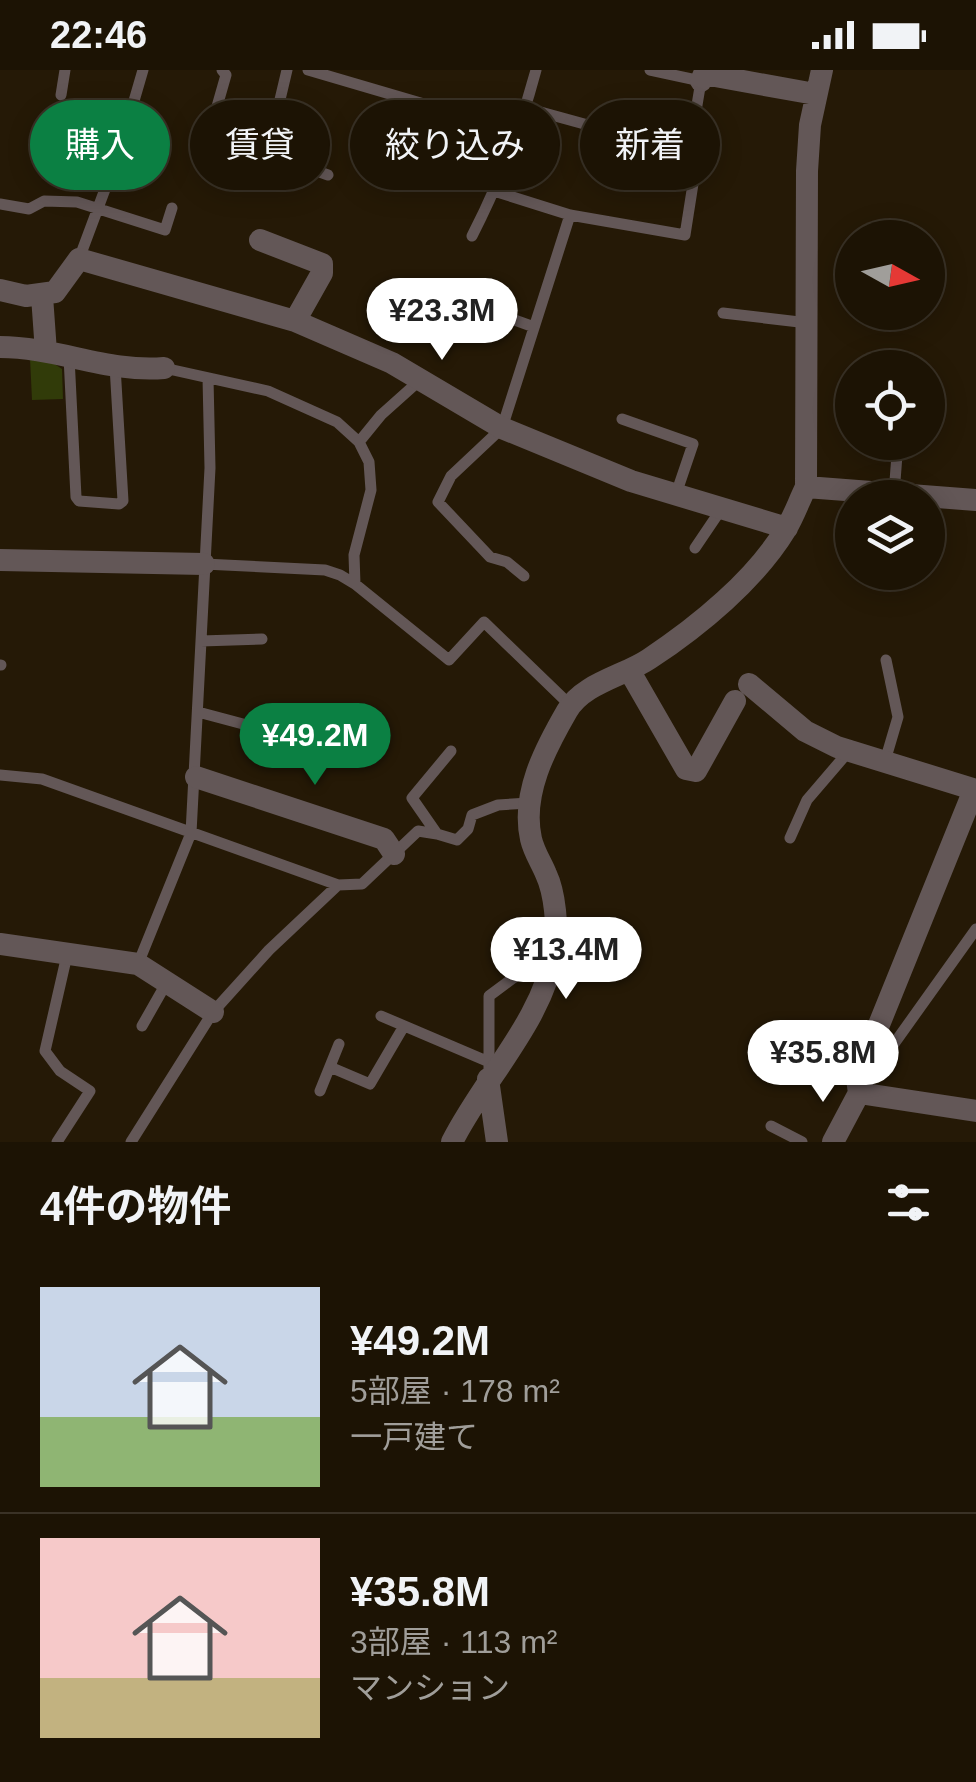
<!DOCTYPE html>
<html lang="ja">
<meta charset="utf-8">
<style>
:root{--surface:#1c1304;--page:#292013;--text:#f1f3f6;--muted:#a09e9a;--line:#3a3226;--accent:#0b8043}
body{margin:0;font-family:Arial,"Noto Sans JP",sans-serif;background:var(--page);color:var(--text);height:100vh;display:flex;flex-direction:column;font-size:38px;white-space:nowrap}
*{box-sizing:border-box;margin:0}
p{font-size:32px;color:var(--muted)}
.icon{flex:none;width:55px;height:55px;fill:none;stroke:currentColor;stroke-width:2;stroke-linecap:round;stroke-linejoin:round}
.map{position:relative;height:1072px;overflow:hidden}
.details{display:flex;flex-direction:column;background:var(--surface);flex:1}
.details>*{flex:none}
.guide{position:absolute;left:30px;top:30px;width:918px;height:90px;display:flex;gap:20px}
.needle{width:65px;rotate:98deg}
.controls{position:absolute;left:835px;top:150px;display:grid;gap:20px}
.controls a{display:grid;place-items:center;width:110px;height:110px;border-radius:50%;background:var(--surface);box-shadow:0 5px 25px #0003,0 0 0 2px var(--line);font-size:50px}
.price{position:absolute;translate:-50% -85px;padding:0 22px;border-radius:35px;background:#fff;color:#222;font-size:32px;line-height:65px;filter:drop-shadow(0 2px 5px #0008)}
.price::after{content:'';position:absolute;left:50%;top:60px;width:30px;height:22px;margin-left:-15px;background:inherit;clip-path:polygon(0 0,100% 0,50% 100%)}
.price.on{background:var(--accent);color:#fff}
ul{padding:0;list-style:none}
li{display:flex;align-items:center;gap:30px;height:250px;padding:0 40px}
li+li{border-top:2px solid var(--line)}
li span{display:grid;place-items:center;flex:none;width:280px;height:200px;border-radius:0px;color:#555}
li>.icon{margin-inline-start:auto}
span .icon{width:120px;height:120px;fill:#fffc;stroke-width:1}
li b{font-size:42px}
h2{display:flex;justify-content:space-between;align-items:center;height:120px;padding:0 40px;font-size:42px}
.chip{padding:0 35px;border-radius:45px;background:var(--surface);box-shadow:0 5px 25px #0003,0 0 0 2px var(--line);font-size:35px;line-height:90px}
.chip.on{background:var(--accent);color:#fff}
.status{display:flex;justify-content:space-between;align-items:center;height:70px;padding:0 50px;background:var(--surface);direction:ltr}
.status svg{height:28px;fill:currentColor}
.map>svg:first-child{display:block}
.green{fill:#313b09}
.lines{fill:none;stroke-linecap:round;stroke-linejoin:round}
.service{stroke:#635757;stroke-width:11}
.minor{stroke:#635757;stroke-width:22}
</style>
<div class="status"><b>22:46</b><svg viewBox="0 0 49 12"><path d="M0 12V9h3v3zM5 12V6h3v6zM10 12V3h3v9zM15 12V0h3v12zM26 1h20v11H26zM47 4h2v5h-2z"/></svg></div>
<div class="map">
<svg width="976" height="1072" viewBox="0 0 976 1072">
<rect width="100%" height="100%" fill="#251906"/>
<path class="green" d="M30 288 47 289 62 299 63 329 32 330Z"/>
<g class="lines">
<path class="service" d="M287 0 278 38 289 49 278 87 328 105
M308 0 516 61
M61 25 65 0
M526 38 617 63
M206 75 226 5 222 0
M407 89 496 116
M494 121 570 145 685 165 693 114 687 95 701 11 650 0
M0 134 29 139 44 131 77 132 165 160 172 138
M472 166C499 113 521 57 536 0
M79 189 120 79 143 0
M470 234 534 257
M723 243 808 253
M69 287 76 427 79 431 119 434 123 431 115 296
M164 298 268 321 337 352 359 372 369 392 371 420 354 485 355 514 449 590 484 552 570 635
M622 349 693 374 676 424
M359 372 381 345 419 311
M894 424 898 372
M695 478 720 441
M204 494 325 500 340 505 355 514
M524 506 507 492 490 487 438 432 451 406 502 358 570 145
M201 571 262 569
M0 595H1
M198 642 243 654
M451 681 412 728 437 764 457 770 468 759 472 745 498 735 529 733
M885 691 898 647 886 590
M0 705 42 709 338 815 362 814 418 761 437 764
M790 768 807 730 849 681
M138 894 191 763 210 398 208 308
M381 946 489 992
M142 956 167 912
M330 997 370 1014 404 956
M489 1004V926L532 894H551
M861 1020 976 859
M320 1021 339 974
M771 1056 802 1072
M57 1072 90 1021 60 1001 45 981 67 885
M131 1072 213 942 269 880 338 815"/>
<path class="minor" d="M701 11 704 4 815 24
M260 170 322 194V203L295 251
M0 220 26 226 55 222 79 189 295 251 392 293 502 358 631 411 787 458
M42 226 46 282
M0 277C56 277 109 303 164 298
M806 417 976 430
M0 490 204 494
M629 600 686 699 696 701 735 631
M749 614 805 661 837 677 976 720
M196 707 384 769 394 784
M0 874 138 894 213 942
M488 1009 497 1072
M859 1023 976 1041
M452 1072C484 1008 543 951 555 879 558 857 555 823 546 804 541 792 534 782 531 769 521 724 545 679 567 641 583 613 624 606 649 589 699 556 755 510 786 459 794 446 799 431 806 417L807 101 810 55 822 0
M833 1072 859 1023 857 1009 974 720"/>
</g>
</svg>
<div class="controls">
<a><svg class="needle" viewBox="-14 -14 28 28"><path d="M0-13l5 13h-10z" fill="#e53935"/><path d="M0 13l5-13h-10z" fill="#a09e9a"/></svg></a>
<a><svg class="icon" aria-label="locate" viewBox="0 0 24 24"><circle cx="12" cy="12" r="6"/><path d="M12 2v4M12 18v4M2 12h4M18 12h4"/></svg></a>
<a><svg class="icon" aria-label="layers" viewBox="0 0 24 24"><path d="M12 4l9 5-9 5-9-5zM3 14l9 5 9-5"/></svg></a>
</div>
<b class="price" style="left:442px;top:293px">¥23.3M</b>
<b class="price on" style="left:315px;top:718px">¥49.2M</b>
<b class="price" style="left:566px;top:932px">¥13.4M</b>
<b class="price" style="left:823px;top:1035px">¥35.8M</b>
<div class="guide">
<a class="chip on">購入</a>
<a class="chip">賃貸</a>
<a class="chip">絞り込み</a>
<a class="chip">新着</a>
</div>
</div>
<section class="details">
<h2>4件の物件<svg class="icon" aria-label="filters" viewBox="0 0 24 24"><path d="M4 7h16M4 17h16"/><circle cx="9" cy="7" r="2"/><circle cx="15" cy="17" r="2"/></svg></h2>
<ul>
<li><span style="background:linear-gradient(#c9d6e8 65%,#8fb573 0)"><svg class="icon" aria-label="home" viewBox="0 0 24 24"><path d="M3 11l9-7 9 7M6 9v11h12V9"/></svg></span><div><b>¥49.2M</b><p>5部屋 · 178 m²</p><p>一戸建て</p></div></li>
<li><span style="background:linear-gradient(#f6c9c9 70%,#c2b280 0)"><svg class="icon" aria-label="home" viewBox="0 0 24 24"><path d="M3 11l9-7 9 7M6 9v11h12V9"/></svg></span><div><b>¥35.8M</b><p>3部屋 · 113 m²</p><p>マンション</p></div></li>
</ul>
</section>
